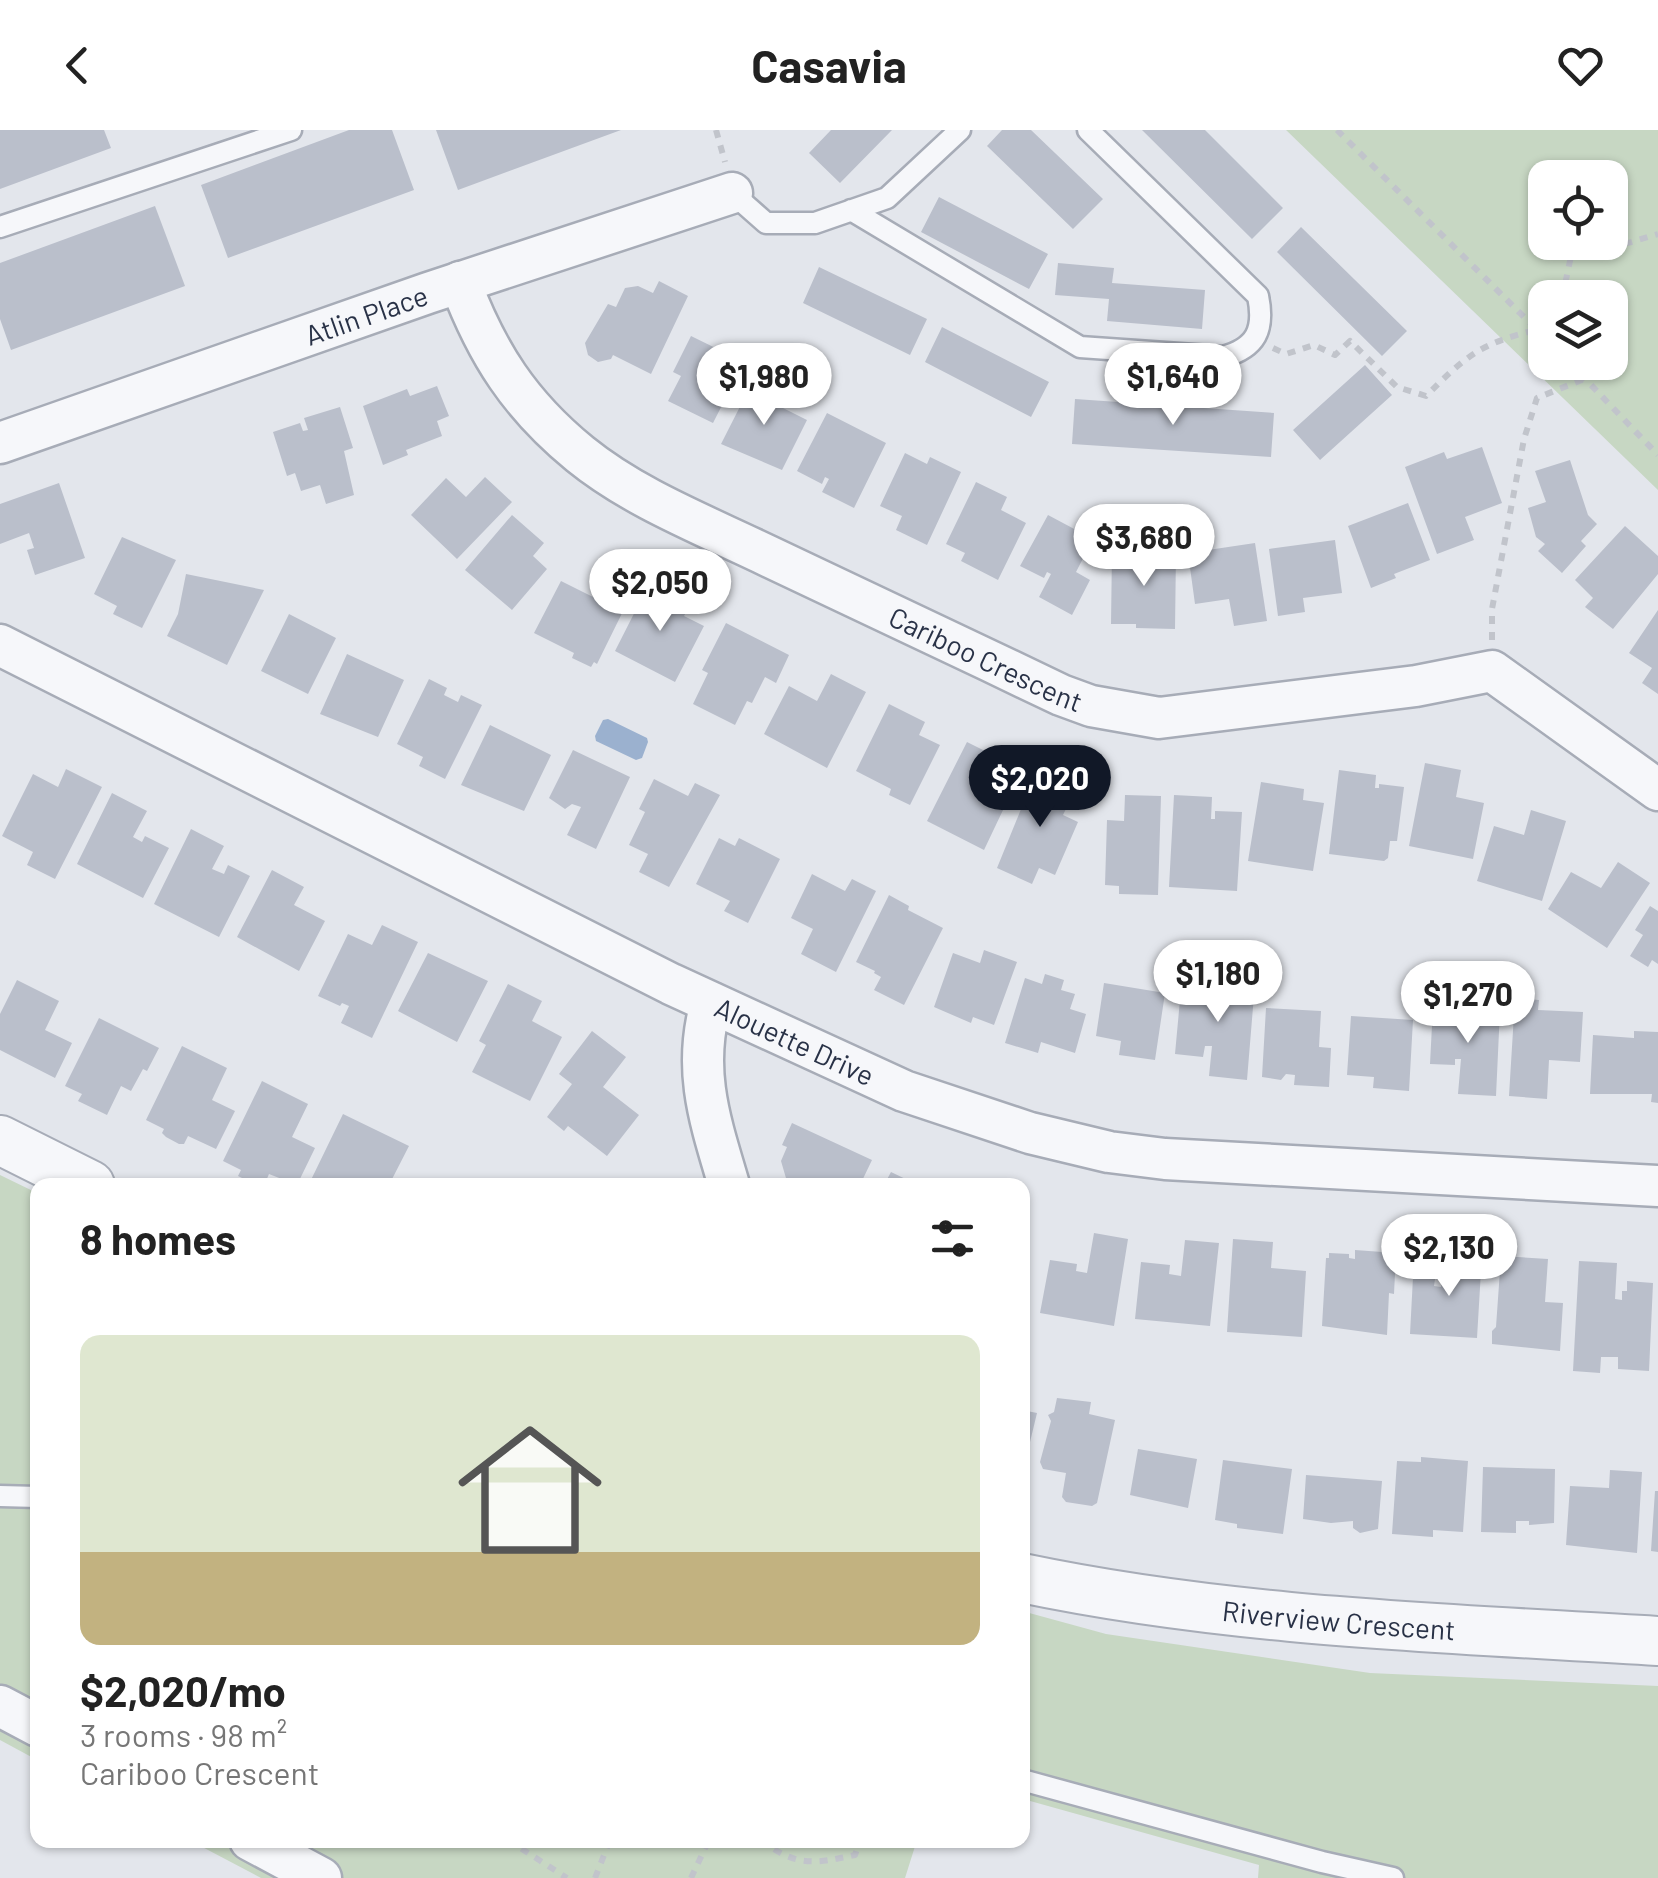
<!DOCTYPE html>
<meta charset="utf-8">
<style>
:root{--surface:#fff;--page:#f6f6f6;--text:#222;--muted:#767676;--accent:#111827}
body{margin:0;font-family:Barlow,sans-serif;background:var(--page);color:var(--text);height:100vh;display:flex;flex-direction:column;font-size:38px;white-space:nowrap}
*{box-sizing:border-box;margin:0}
p{font-size:32px;color:var(--muted)}
.icon{flex:none;width:55px;height:55px;fill:none;stroke:currentColor;stroke-width:2;stroke-linecap:round;stroke-linejoin:round}
.map{position:relative;flex:1;overflow:hidden}
.side{position:absolute;left:30px;top:1048px;width:1000px;height:670px;display:flex;flex-direction:column;background:var(--surface);border-radius:20px;box-shadow:0 2px 8px #0004}
.side>*{flex:none}
.buttons{position:absolute;left:1528px;top:30px;display:grid;gap:20px}
.buttons a{display:grid;place-items:center;width:100px;height:100px;border-radius:20px;background:var(--surface);box-shadow:0 2px 8px #0004;font-size:50px}
.price{position:absolute;translate:-50% -85px;padding:0 22px;border-radius:35px;background:#fff;color:#222;font-size:32px;line-height:65px;filter:drop-shadow(0 2px 5px #0008)}
.price::after{content:'';position:absolute;left:50%;top:60px;width:30px;height:22px;margin-left:-15px;background:inherit;clip-path:polygon(0 0,100% 0,50% 100%)}
.price.selected{background:var(--accent);color:#fff}
ul{padding:0;list-style:none}
li{display:grid;align-content:center;gap:20px;height:530px;padding:0 50px}
li span{display:grid;place-items:center;height:310px;border-radius:20px;color:#555}
li>.icon{margin-inline-start:auto}
span .icon{width:180px;height:180px;fill:#fffc;stroke-width:1}
li b{font-size:42px}
h2{display:flex;justify-content:space-between;align-items:center;height:120px;padding:0 50px;font-size:42px}
header{display:flex;justify-content:space-between;align-items:center;height:130px;padding:0 50px;background:var(--surface);font-size:45px;font-weight:700}
.map>svg:first-child{display:block}
.green{fill:#c7d7c3;fill-rule:evenodd}
.water{fill:#9bb1cf}
.building{fill:#babfcb}
.lines{fill:none;stroke-linecap:round;stroke-linejoin:round}
.service-casing{stroke:#a7acb7;stroke-width:25}
.minor-casing{stroke:#a7acb7;stroke-width:45}
.tertiary-casing{stroke:#a7acb7;stroke-width:52}
.path{stroke:#c1c4cb;stroke-width:6;stroke-dasharray:8 8;stroke-linecap:butt}
.service{stroke:#f6f7fa;stroke-width:20}
.minor{stroke:#f6f7fa;stroke-width:40}
.tertiary{stroke:#f6f7fa;stroke-width:48}
.labels{text-anchor:middle;dominant-baseline:central;stroke-width:8;stroke-linejoin:round;paint-order:stroke}
.street-label{font-size:28px;fill:#293247;stroke:#f3f5f9}
</style>
<header><svg class="icon" aria-label="back" viewBox="0 0 24 24"><path d="M15 5l-7 7 7 7"/></svg>Casavia<svg class="icon" aria-label="heart" viewBox="0 0 24 24"><path d="M12 20l-8-8c-3-5 5-10 8-4 3-6 11-1 8 4z"/></svg></header>
<div class="map">
<svg width="1658" height="1748" viewBox="0 0 1658 1748">
<rect width="100%" height="100%" fill="#e3e6ec"/>
<path class="green" d="M1286 0H1658V360ZM1545 48H1610V112H1545ZM1545 168H1610V232H1545Z
M0 1045 37 1063V1630L0 1610Z
M1022 1481 1106 1504 1370 1543 1658 1556V1748H1258L1259 1735 1023 1669Z
M189 1710H917L905 1748H261Z"/>
<path class="water" d="M783 231 802 237 808 244V256C795 267 779 260 768 249V236Z
M608 589 647 608 648 612 642 628 636 630 596 611 595 606 603 590Z"/>
<path class="building" d="M0 0H104L111 18 0 59Z
M349 0H392L414 60 228 128 201 55Z
M436 0H621L458 60Z
M831 0H892L840 53 809 23Z
M1002 0H1031L1103 69 1073 99 987 16Z
M1142 0H1205L1283 78 1252 109Z
M939 67 1048 124 1029 159 921 102Z
M155 76 185 156 11 220 0 189V133Z
M1301 97 1407 201 1382 226 1277 122Z
M1058 133 1114 138 1112 153 1205 160 1202 199 1107 191 1109 169 1055 165Z
M819 137 927 189 910 225 803 173Z
M659 151 688 166 651 244 613 225 611 229 598 232 588 225 585 213 608 174 616 177 625 158 638 156 653 163Z
M942 197 1049 252 1031 287 925 232Z
M691 206 744 232 713 293 668 271 681 246 673 242Z
M1365 235 1392 265 1320 330 1293 300Z
M753 251 786 268 781 277 807 290 782 340 721 314Z
M437 256 449 286 437 291 442 306 406 320 408 325 383 335 363 276 407 259 410 266Z
M1075 269 1274 283 1271 327 1072 314Z
M340 277 353 318 344 321 354 365 326 374 320 355 301 361 295 343 287 346 273 302 300 293 303 301 308 300 304 288Z
M827 283 886 313 854 378 822 362 829 349 825 347 822 354 797 341Z
M1482 317 1502 373 1465 387 1474 410 1437 424 1405 337 1444 322 1447 329Z
M905 323 927 334 930 327 961 342 927 415 896 400 902 386 880 376Z
M1570 330 1588 385 1597 394 1581 411 1586 416 1562 443 1538 421 1545 414 1536 407 1528 378 1546 372 1535 341Z
M485 347 512 372 457 429 411 385 446 348 466 367Z
M976 352 1007 367 1001 380 1026 393 998 450 961 431 965 423 946 414Z
M59 353 85 428 35 445 27 420 34 418 29 403 0 414V374Z
M1408 373 1430 430 1394 444 1396 448 1371 458 1348 396Z
M512 385 544 413 533 426 547 439 512 480 465 440Z
M1048 385 1093 409 1076 442 1090 450 1072 485 1039 467 1051 444 1047 442 1044 448 1020 436Z
M1625 396 1658 426V444L1613 499 1585 477 1593 468 1575 450Z
M122 407 176 430 142 498 113 484 117 476 94 464Z
M1335 410 1342 463 1303 468 1305 482 1278 486 1269 419Z
M1255 413 1267 491 1234 496 1229 469 1195 474 1188 423Z
M1112 421 1176 422 1175 499 1136 498V494H1111Z
M186 444 264 460 227 535 167 506 178 484Z
M601 450 631 465 597 534 594 532 591 537 572 528 574 523 534 503 561 451 593 467Z
M649 454 690 475 684 486 704 496 675 552 615 521Z
M1658 480V564L1642 553 1652 538 1629 523Z
M289 484 336 508 308 564 261 541Z
M726 493 789 525 776 553 765 547 752 573 747 571 735 595 693 574 708 543 702 540Z
M347 524 404 550 378 607 320 584Z
M831 544 866 562 827 638 764 604 789 556 817 571Z
M429 549 447 558 444 565 458 572 461 565 482 575 445 649 419 636 423 627 397 614Z
M889 574 925 592 919 605 940 615 910 675 889 665 891 659 856 641Z
M490 595 551 625 524 681 461 655Z
M967 612 999 628 985 655 996 660 1000 652 1013 659 984 720 927 691Z
M573 620 630 647 596 719 567 705 581 677 572 674 565 679 549 668Z
M1425 633 1461 640 1456 667 1484 673 1473 729 1409 716Z
M66 639 102 657 55 749 27 735 33 722 2 706 33 644 58 657Z
M1037 640 1076 658 1063 685 1078 692 1055 745 1039 738 1032 754 997 738Z
M1339 640 1376 645 1375 658H1379V654L1404 657 1397 711H1390L1388 728 1384 731 1329 724Z
M654 649 688 666 695 653 720 665 669 757 639 742 648 724 629 715 645 682 639 679Z
M1261 652 1304 659 1303 670 1324 673 1313 741 1248 731Z
M112 663 147 681 133 707 142 712 145 706 169 718 143 768 77 734Z
M1125 665 1161 666 1158 765 1119 764V756L1105 755 1107 690 1124 691Z
M1174 665 1212 667 1211 689H1215V681L1242 682 1237 761 1169 757Z
M1531 680 1566 691 1542 771 1477 751 1494 696 1524 705Z
M191 699 224 716 212 739 224 744 228 735 250 746 219 807 154 774Z
M719 708 735 716 739 708 780 729 748 793 724 781 730 771 696 754Z
M1618 732 1650 753 1607 818 1548 779 1571 742 1601 758Z
M272 740 304 757 294 775 325 791 299 841 237 807Z
M812 744 845 761 852 749 876 761 836 842 801 824 813 799 791 788Z
M889 765 909 776 908 780 943 798 904 875 874 860 881 847 874 843 875 841 856 832Z
M1650 776 1658 781V834L1652 830 1648 837 1630 826 1643 805 1635 800Z
M382 795 418 812 372 908 341 893 349 876 342 873 340 876 318 866 348 804 372 815Z
M984 820 1017 832 994 895 973 887 971 893 934 877 953 823 980 833Z
M428 823 488 851 457 912 398 881Z
M1045 844 1064 850 1061 860 1075 864 1070 879 1086 884 1075 923 1041 912 1038 923 1005 913 1025 848 1042 854Z
M1196 848 1255 853 1247 950 1209 946 1212 916H1205L1203 927 1175 924 1181 859 1195 860Z
M17 850 59 871 45 900 72 913 55 948 0 920V884Z
M1104 853 1165 863 1155 930 1119 925 1121 911 1096 906Z
M508 854 542 871 532 891 562 907 530 971 472 942 486 915 479 911Z
M1515 868 1539 870 1538 880 1583 882 1580 932 1549 930 1547 969 1509 966Z
M1433 876 1500 880 1496 966 1458 964 1461 929H1455V935L1430 934Z
M1266 878 1321 881 1319 917 1331 918 1329 957 1294 955 1295 945 1286 944 1281 950 1262 947Z
M1351 886 1413 890 1409 961 1373 958 1374 947 1347 945Z
M99 888 159 918 147 941 143 939 131 961 121 956 107 985 78 971 82 964 65 956Z
M592 901 626 927 603 957 639 985 607 1026 568 996 564 1001 547 987 572 954 559 944Z
M1634 901 1658 902V973L1651 972 1652 964H1590L1593 905 1634 908Z
M182 916 227 938 212 970 235 981 216 1019 188 1006 184 1014H179L166 1007 162 1003 164 999 146 990Z
M262 951 308 974 292 1007 315 1018 297 1055 269 1044 266 1051 259 1048 256 1055 238 1046 241 1040 223 1031Z
M343 984 409 1016 389 1055 309 1054Z
M792 993 872 1030 860 1055H788L781 1031 787 1017 782 1015Z
M891 1042 918 1055H884Z
M1094 1103 1128 1109 1114 1196 1040 1183 1050 1130 1077 1134 1076 1141 1087 1143Z
M1233 1109 1273 1112 1271 1138 1306 1141 1302 1207 1227 1202Z
M1185 1110 1219 1113 1210 1196 1135 1189 1141 1132 1170 1135 1169 1144 1181 1146Z
M1355 1120 1396 1123 1394 1164 1389 1163 1387 1205 1322 1196 1326 1128H1329V1123L1349 1124V1128L1355 1129Z
M1444 1122 1482 1124 1477 1208 1410 1204 1413 1147 1435 1149 1434 1156 1441 1157Z
M1501 1126 1548 1129 1545 1172 1563 1173 1560 1221 1492 1214V1201L1496 1197Z
M1579 1131 1617 1133 1615 1169 1622 1170V1161H1627V1151L1653 1153 1649 1241 1618 1239V1227H1601L1600 1243 1573 1241Z
M1057 1268 1091 1272 1089 1284 1115 1290 1097 1373 1092 1376 1066 1372 1062 1367 1066 1343 1043 1339 1040 1332 1051 1291 1048 1285 1054 1282Z
M1022 1280 1037 1283 1024 1337H1022Z
M1138 1319 1197 1329 1188 1378 1130 1365Z
M1421 1327 1468 1331 1463 1402 1433 1400V1407L1392 1404 1397 1331 1421 1332Z
M1223 1330 1292 1339 1283 1404 1237 1398V1394L1215 1390Z
M1483 1337 1555 1339 1554 1393 1529 1395V1391H1516V1403L1481 1402Z
M1610 1340 1642 1342 1637 1423 1566 1415 1570 1356 1609 1358Z
M1306 1345 1382 1351 1378 1399 1360 1403 1353 1398V1391L1331 1393 1303 1389Z
M1655 1361H1658V1422L1651 1421Z"/>
<g class="lines">
<g class="service-casing">
<path id="service" d="M732 63 766 93H815L887 68 960 0
M851 80 1080 217 1223 227C1256 218 1265 200 1258 166L1088 0
M0 97 291 0
M0 1366 38 1367
M1022 1650 1322 1732 1393 1748"/>
</g>
<g class="minor-casing">
<g id="minor">
<path id="s1" d="M460 152C487 224 520 275 580 324 634 368 704 395 766 425 865 472 963 518 1061 565L1091 576 1159 588 1416 556 1492 541 1658 660"/>
<path id="s2" d="M0 313 428 163 732 63"/>
<path id="s3" d="M0 515 671 854 904 961 1030 1003 1109 1022 1165 1029 1658 1056"/>
<path d="M711 873C692 940 710 991 729 1055"/>
<path d="M0 1576 38 1596"/>
<path d="M250 1710 321 1748"/>
</g>
</g>
<g class="tertiary-casing">
<g id="tertiary">
<path d="M0 1010 90 1055"/>
<path id="s4" d="M1022 1448C1232 1492 1445 1498 1658 1511"/>
</g>
</g>
<path class="path" d="M716 0 725 32
M1337 0 1545 208
M1610 105 1628 113 1658 104
M1562 168 1573 117 1581 112
M1273 218 1286 224 1314 215 1335 225 1350 211 1397 257 1426 266C1466 226 1481 213 1536 200
M1569 232 1658 325
M1492 510V479L1524 309 1537 268 1584 249
M508 1710 567 1748
M761 1710C796 1737 814 1734 855 1725L860 1710
M595 1748 610 1710
M691 1748 709 1710"/>
<use href="#service" class="service"/>
<use href="#minor" class="minor"/>
<use href="#tertiary" class="tertiary"/>
</g>
<g class="labels">
<g class="street-label">
<text stroke="none"><textPath href="#s2" startOffset="388">Atlin Place</textPath></text>
<text stroke="none"><textPath href="#s1" startOffset="668">Cariboo Crescent</textPath></text>
<text stroke="none"><textPath href="#s3" startOffset="888">Alouette Drive</textPath></text>
<text stroke="none"><textPath href="#s4" startOffset="320">Riverview Crescent</textPath></text>
</g>
</g>
</svg>
<div class="buttons">
<a><svg class="icon" aria-label="locate" viewBox="0 0 24 24"><circle cx="12" cy="12" r="6"/><path d="M12 2v4M12 18v4M2 12h4M18 12h4"/></svg></a>
<a><svg class="icon" aria-label="layers" viewBox="0 0 24 24"><path d="M12 4l9 5-9 5-9-5zM3 14l9 5 9-5"/></svg></a>
</div>
<b class="price" style="left:764px;top:298px">$1,980</b>
<b class="price" style="left:1173px;top:298px">$1,640</b>
<b class="price" style="left:1144px;top:459px">$3,680</b>
<b class="price" style="left:660px;top:504px">$2,050</b>
<b class="price selected" style="left:1040px;top:700px">$2,020</b>
<b class="price" style="left:1218px;top:895px">$1,180</b>
<b class="price" style="left:1468px;top:916px">$1,270</b>
<b class="price" style="left:1449px;top:1169px">$2,130</b>
<section class="side">
<h2>8 homes<svg class="icon" aria-label="filters" viewBox="0 0 24 24"><path d="M4 7h16M4 17h16"/><circle cx="9" cy="7" r="2"/><circle cx="15" cy="17" r="2"/></svg></h2>
<ul>
<li><span style="background:linear-gradient(#dfe7d0 70%,#c2b280 0)"><svg class="icon" aria-label="home" viewBox="0 0 24 24"><path d="M3 11l9-7 9 7M6 9v11h12V9"/></svg></span><div><b>$2,020/mo</b><p>3 rooms · 98 m²</p><p>Cariboo Crescent</p></div></li>
</ul>
</section>
</div>
